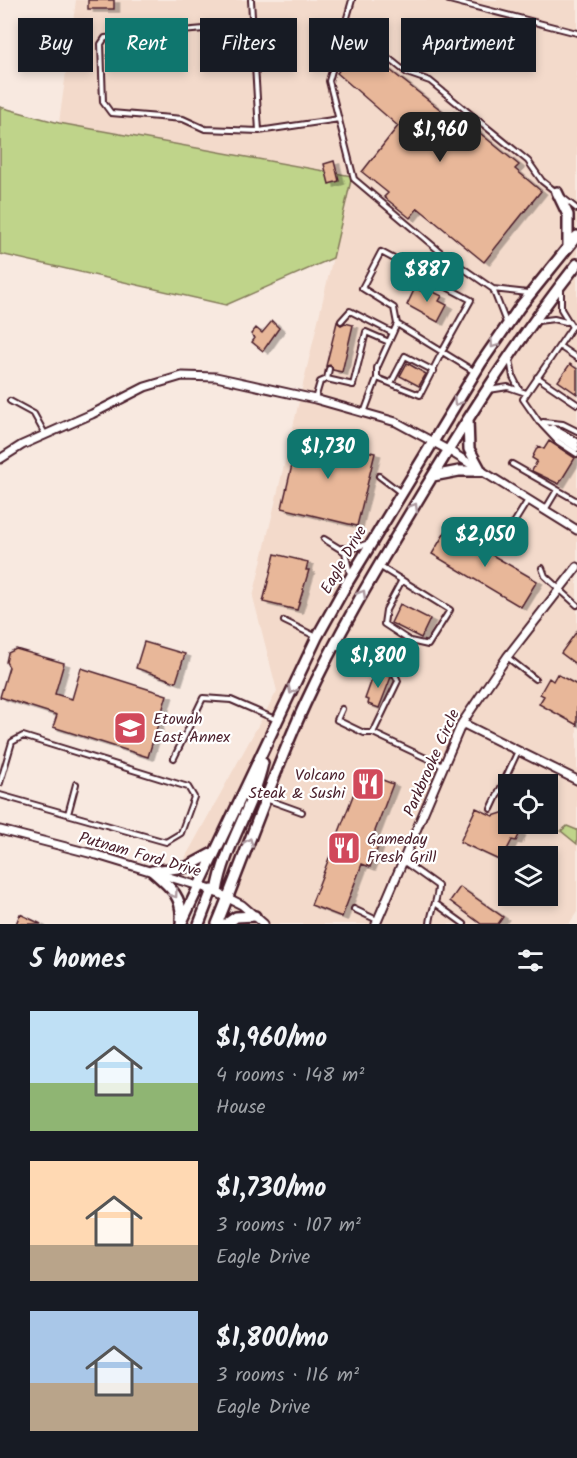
<!DOCTYPE html>
<meta charset="utf-8">
<style>
:root{--surface:#171b24;--page:#20242c;--text:#f1f3f6;--muted:#9ea1a6;--accent:#0f766e}
body{margin:0;font-family:Kalam,sans-serif;background:var(--page);color:var(--text);height:100vh;display:flex;flex-direction:column;font-size:22px;white-space:nowrap}
*{box-sizing:border-box;margin:0}
p{font-size:20px;color:var(--muted)}
.icon{flex:none;width:33px;height:33px;fill:none;stroke:currentColor;stroke-width:2;stroke-linecap:round;stroke-linejoin:round}
.map{position:relative;height:924px;overflow:hidden}
.sheet{display:flex;flex-direction:column;background:var(--surface);flex:1}
.sheet>*{flex:none}
.banner{position:absolute;left:18px;top:18px;width:542px;height:54px;display:flex;gap:12px}
.tools{position:absolute;left:498px;top:774px;display:grid;gap:12px}
.tools a{display:grid;place-items:center;width:60px;height:60px;border-radius:0px;background:var(--surface);box-shadow:0 3px 9px #0003;font-size:30px}
.price{position:absolute;translate:-50% -51px;padding:0 14px;border-radius:12px;background:var(--accent);color:#fff;font-size:20px;line-height:39px;filter:drop-shadow(0 2px 3px #0008)}
.price::after{content:'';position:absolute;left:50%;top:36px;width:18px;height:14px;margin-left:-9px;background:inherit;clip-path:polygon(0 0,100% 0,50% 100%)}
.price.current{background:#222;color:#fff}
ul{padding:0;list-style:none}
li{display:flex;align-items:center;gap:18px;height:150px;padding:0 30px}
li span{display:grid;place-items:center;flex:none;width:168px;height:120px;border-radius:0px;color:#555}
li>.icon{margin-inline-start:auto}
span .icon{width:72px;height:72px;fill:#fffc;stroke-width:1}
li b{font-size:26px}
h2{display:flex;justify-content:space-between;align-items:center;height:72px;padding:0 30px;font-size:26px}
.chip{padding:0 21px;border-radius:0px;background:var(--surface);box-shadow:0 3px 9px #0003;font-size:21px;line-height:54px}
.chip.current{background:var(--accent);color:#fff}
.map>svg:first-child{display:block}
.built{fill:#f3dacb;fill-rule:evenodd}
.green{fill:#bfd48a;stroke:#847a5a;stroke-width:1.5}
.building{fill:#e8b799;stroke:#4a1f2b;stroke-width:1.5;filter:url(#shadow)}
.lines{fill:none;stroke-linecap:round;stroke-linejoin:round}
.service-casing{stroke:#4a1f2b;stroke-width:8}
.minor-casing{stroke:#4a1f2b;stroke-width:11}
.tertiary-casing{stroke:#4a1f2b;stroke-width:14}
.service{stroke:#fff;stroke-width:4}
.minor{stroke:#fff;stroke-width:7}
.tertiary{stroke:#fff;stroke-width:9}
.oneway{stroke:#ae9aa0}
.labels{text-anchor:middle;dominant-baseline:central;stroke-width:4.5;stroke-linejoin:round;paint-order:stroke}
.street-label{font-size:16px;fill:#4a1f2b;stroke:#fff}
.poi-label{font-size:16px;fill:#4a1f2b;stroke:#fff;text-anchor:start}
</style>
<div class="map">
<svg width="577" height="924" viewBox="0 0 577 924">
<defs>
<filter id="shadow"><feDropShadow dx="5.5" dy="3" stdDeviation="0" flood-color="#0004"/></filter>
</defs>
<rect width="100%" height="100%" fill="#f8e9e0"/>
<filter id="ink" filterUnits="userSpaceOnUse"><feTurbulence type="fractalNoise" baseFrequency=".0167" numOctaves="2"/><feDisplacementMap in="SourceGraphic" scale="12" xChannelSelector="R" yChannelSelector="G"/><feConvolveMatrix kernelMatrix="1 2 1 2 8 2 1 2 1" color-interpolation-filters="sRGB"/></filter>
<g filter="url(#ink)">
<path class="built" d="M76 0H577V830L567 826 561 831 577 844V912L569 924H247L185 858 277 691 253 597 352 176 59 123ZM508 784H548V824H508ZM508 856H548V896H508Z"/>
<path class="green" d="M0 107 59 123 352 176 333 258 226 305 0 254Z
M567 826 577 830V844L561 831Z"/>
<path class="building" d="M88 0H114V9H88Z
M359 46 450 117 454 112 519 165 515 169 541 191 484 262 418 208 410 218 384 197 388 193 362 172 398 126 337 73Z
M334 161 339 181 329 184 324 164Z
M423 287 442 296 439 301 447 305 438 322 407 305 415 288 421 291Z
M272 321 279 328 263 351 252 342 255 338 251 334 256 328 262 333Z
M337 322 341 325 345 323 353 325 342 372 333 370 330 365 326 366Z
M407 363 426 374 419 386 400 376Z
M570 364 577 369V394L558 381Z
M299 435 375 453 357 526 282 508Z
M549 441 575 458 559 484 532 471 537 461 532 458 538 446 544 449Z
M447 529 537 581 521 607 432 554Z
M275 554 308 562 306 570H309L297 610 263 602Z
M400 604 430 619 421 638 391 623Z
M577 631V665L561 653Z
M144 642 185 654 176 682 136 668Z
M16 649 64 663 55 694 72 699 81 668 167 695 148 757 53 727 57 715 0 697 9 667 6 662 8 653Z
M375 671 391 677 379 708 368 704 369 700 365 699Z
M557 674 577 685V725L539 704 544 696 540 694 549 678 553 681Z
M362 772 393 784 370 844 378 847 370 867 362 864 342 917 311 905Z
M476 808 493 816 508 811V824H519L516 831 520 833 516 841 512 840 501 861 460 842Z
M460 887 503 917 498 924H481L450 901Z
M20 914 41 924H16Z"/>
<g class="lines">
<g class="service-casing">
<path id="service" d="M251 0 259 131 339 119
M352 0 329 81 354 179 444 255 493 289 528 293
M449 0 577 33
M252 22 226 27 105 38 101 44 103 102 111 113 183 119 205 129 259 131
M345 23 407 73 430 81 528 161 542 181 556 192
M562 197 577 209
M493 289 507 325
M561 289V309L572 327
M341 321 350 311 393 333
M538 321 554 319 566 322
M577 325 572 327 523 399 539 422 577 445
M559 346 577 358
M510 359 513 377 519 389
M537 377 577 404
M377 378V368L397 324
M327 379 329 369
M391 383 405 356 434 371
M489 390 508 387 526 393
M315 399 320 382 327 379 353 385 366 332 389 342
M10 401 34 414 45 434
M364 413 377 378 420 395 442 352 471 300 381 252 362 288 394 308 397 324 475 372
M543 422 563 424 577 431
M542 425 557 441 577 454
M552 427 577 441
M551 432 577 449
M512 464 577 501
M379 476 400 492
M545 510 557 490
M512 526 528 500
M324 539 345 552 350 574
M342 548 352 549 369 543
M379 566 450 610 428 645 410 641 384 624 386 610 402 580
M542 568 545 576 577 605
M284 621 317 637
M334 645 393 670 398 681 373 733H364L337 720 342 709
M507 657 535 679
M373 733 443 766
M174 758 203 698 231 700 277 720
M0 783 12 742 23 736 188 787 194 797 181 833 166 842 0 795
M266 799 302 812
M491 809 518 751
M68 814 76 784
M403 861 438 886C438 900 431 910 430 924
M435 903 464 924
M354 909 377 920"/>
</g>
<g class="minor-casing">
<path id="minor" d="M0 459 22 445 92 414 145 387 182 376 216 377 315 399 396 422 448 450 577 530
M462 723 577 780
M0 830 97 855 212 890 242 905 264 924
M376 924 462 723 507 657 577 567"/>
</g>
<g class="tertiary-casing">
<path id="tertiary" d="M557 192 568 215V247
M468 420 469 449 481 471
M433 476 459 471H481
M152 871 187 867 213 853
M152 871C169 886 183 896 181 920
M217 892C224 847 253 808 263 763
M181 924 317 637 346 585 481 363 519 308 577 236
M199 924 212 890
M217 924C247 851 272 776 305 704 339 630 382 560 424 490 472 411 520 336 577 264
M226 924 236 917 255 916"/>
</g>
<use href="#service" class="service"/>
<use href="#minor" class="minor"/>
<use href="#tertiary" class="tertiary"/>
</g>
<defs><path id="oneway-chevron" d="M-2-3.5L2.5 0L-2 3.5" fill="none" stroke-width="1.6" stroke-linecap="round" stroke-linejoin="round" transform="scale(1.5)"/></defs>
<g class="oneway">
<use href="#oneway-chevron" transform="translate(494 344) rotate(125)"/>
<use href="#oneway-chevron" transform="translate(457 402) rotate(122)"/>
<use href="#oneway-chevron" transform="translate(414 507) rotate(-59)"/>
<use href="#oneway-chevron" transform="translate(362 594) rotate(-60)"/>
<use href="#oneway-chevron" transform="translate(292 690) rotate(115)"/>
<use href="#oneway-chevron" transform="translate(249 842) rotate(-69)"/>
<use href="#oneway-chevron" transform="translate(174 894) rotate(55)"/>
</g>
</g>
<defs>
<g id="school-square" transform="scale(1.725)"><rect x="-9" y="-9" width="18" height="18" rx="4" fill="#d1495b" stroke="#fff"/><path d="M0-5L7-2L0 1L-7-2ZM-4 1L0 2.5L4 1V4Q0 6-4 4Z" fill="#fff"/></g>
<g id="restaurant-square" transform="scale(1.725)"><rect x="-9" y="-9" width="18" height="18" rx="4" fill="#d1495b" stroke="#fff"/><path d="M-5-6h1v4h1v-4h1v4h1v-4h1v5L-1.5 .5V6h-2V.5L-5-1ZM5-6V6H3V1.5H1.5Q1.5-4 5-6Z" fill="#fff"/></g>
</defs>
<g fill-rule="evenodd">
<use href="#school-square" x="130" y="728"/>
<use href="#restaurant-square" x="368" y="784"/>
<use href="#restaurant-square" x="344" y="848"/>
</g>
<g class="labels">
<g class="street-label">
<text transform="translate(344 560) rotate(-60)">Eagle Drive</text>
<text transform="translate(432 763) rotate(-66)">Parkbrooke Circle</text>
<text transform="translate(140 855) rotate(16)">Putnam Ford Drive</text>
</g>
<g class="poi-label">
<text x="153" y="719">Etowah<tspan x="153" dy="18">East Annex</tspan></text>
<text x="345" y="775" text-anchor="end">Volcano<tspan x="345" dy="18">Steak &amp; Sushi</tspan></text>
<text x="367" y="839">Gameday<tspan x="367" dy="18">Fresh Grill</tspan></text>
</g>
</g>
</svg>
<div class="tools">
<a><svg class="icon" aria-label="locate" viewBox="0 0 24 24"><circle cx="12" cy="12" r="6"/><path d="M12 2v4M12 18v4M2 12h4M18 12h4"/></svg></a>
<a><svg class="icon" aria-label="layers" viewBox="0 0 24 24"><path d="M12 4l9 5-9 5-9-5zM3 14l9 5 9-5"/></svg></a>
</div>
<b class="price current" style="left:440px;top:163px">$1,960</b>
<b class="price" style="left:427px;top:303px">$887</b>
<b class="price" style="left:328px;top:480px">$1,730</b>
<b class="price" style="left:485px;top:568px">$2,050</b>
<b class="price" style="left:378px;top:689px">$1,800</b>
<div class="banner">
<a class="chip">Buy</a>
<a class="chip current">Rent</a>
<a class="chip">Filters</a>
<a class="chip">New</a>
<a class="chip">Apartment</a>
</div>
</div>
<section class="sheet">
<h2>5 homes<svg class="icon" aria-label="filters" viewBox="0 0 24 24"><path d="M4 7h16M4 17h16"/><circle cx="9" cy="7" r="2"/><circle cx="15" cy="17" r="2"/></svg></h2>
<ul>
<li><span style="background:linear-gradient(#bfe0f5 60%,#8fb573 0)"><svg class="icon" aria-label="home" viewBox="0 0 24 24"><path d="M3 11l9-7 9 7M6 9v11h12V9"/></svg></span><div><b>$1,960/mo</b><p>4 rooms · 148 m²</p><p>House</p></div></li>
<li><span style="background:linear-gradient(#ffd9b3 70%,#b9a48a 0)"><svg class="icon" aria-label="home" viewBox="0 0 24 24"><path d="M3 11l9-7 9 7M6 9v11h12V9"/></svg></span><div><b>$1,730/mo</b><p>3 rooms · 107 m²</p><p>Eagle Drive</p></div></li>
<li><span style="background:linear-gradient(#a9c7e8 60%,#b9a48a 0)"><svg class="icon" aria-label="home" viewBox="0 0 24 24"><path d="M3 11l9-7 9 7M6 9v11h12V9"/></svg></span><div><b>$1,800/mo</b><p>3 rooms · 116 m²</p><p>Eagle Drive</p></div></li>
</ul>
</section>
